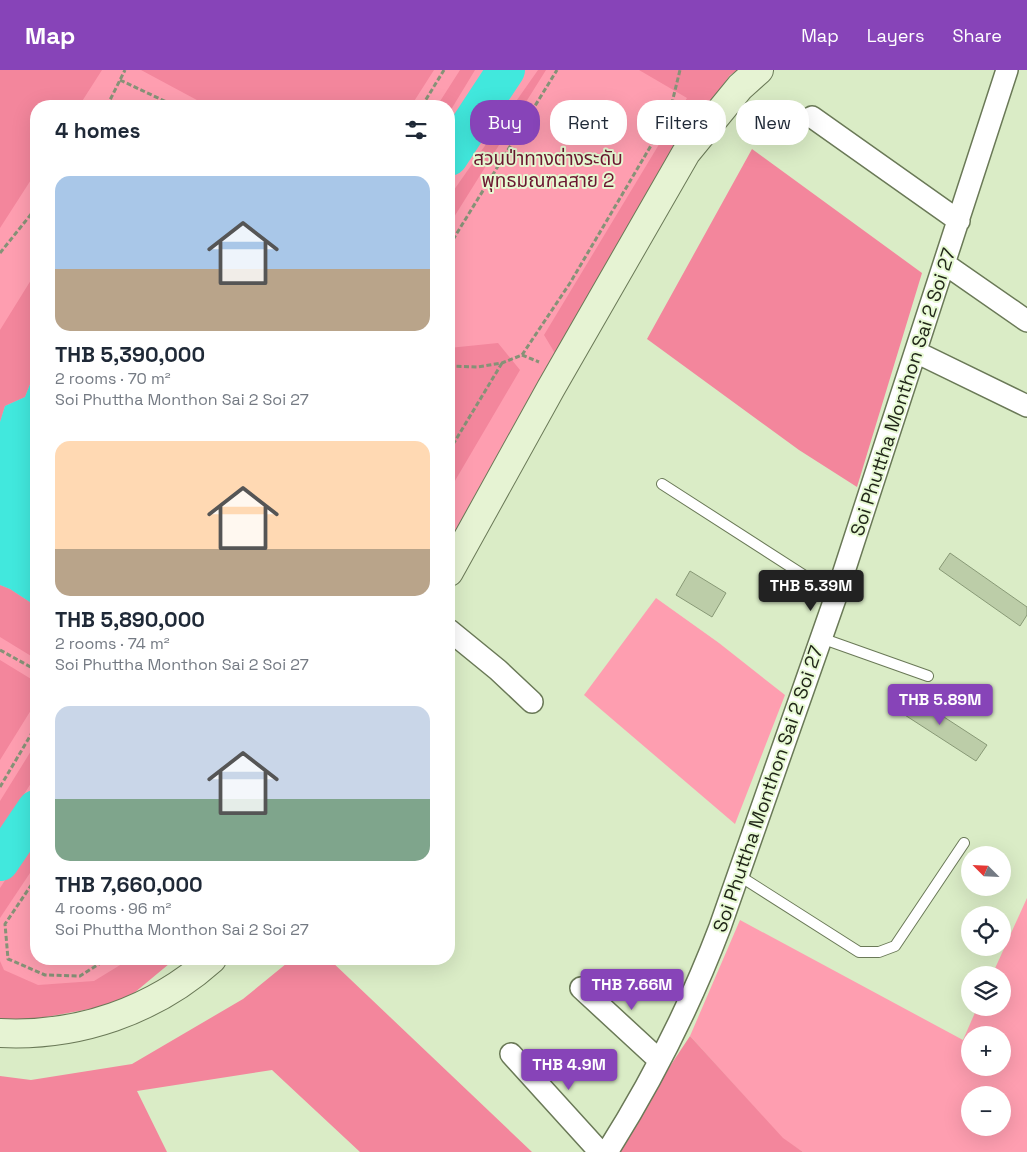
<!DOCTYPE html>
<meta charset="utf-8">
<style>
:root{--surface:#fff;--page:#f2f2f3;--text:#1f2937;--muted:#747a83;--accent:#8744b8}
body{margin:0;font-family:"Space Grotesk","Noto Sans Thai",sans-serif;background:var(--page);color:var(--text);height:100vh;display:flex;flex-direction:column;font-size:19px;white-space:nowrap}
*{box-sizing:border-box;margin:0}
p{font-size:16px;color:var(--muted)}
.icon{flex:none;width:28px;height:28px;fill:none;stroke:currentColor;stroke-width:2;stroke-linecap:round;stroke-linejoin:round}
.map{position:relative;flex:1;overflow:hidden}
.sheet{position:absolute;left:30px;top:30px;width:425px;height:865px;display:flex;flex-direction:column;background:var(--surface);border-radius:20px;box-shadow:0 5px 20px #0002}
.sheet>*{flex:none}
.guide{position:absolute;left:470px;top:30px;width:475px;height:45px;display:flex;gap:10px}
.needle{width:32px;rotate:294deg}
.buttons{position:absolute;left:961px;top:776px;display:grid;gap:10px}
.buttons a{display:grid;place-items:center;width:50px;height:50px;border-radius:50%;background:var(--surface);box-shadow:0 5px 20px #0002;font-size:25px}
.price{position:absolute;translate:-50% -42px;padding:0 11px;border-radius:5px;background:var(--accent);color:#fff;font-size:16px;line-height:32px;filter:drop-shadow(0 1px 2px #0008)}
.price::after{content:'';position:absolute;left:50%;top:30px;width:15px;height:11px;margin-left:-8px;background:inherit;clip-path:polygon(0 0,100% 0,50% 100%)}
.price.on{background:#222;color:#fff}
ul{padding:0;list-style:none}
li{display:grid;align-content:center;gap:10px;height:265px;padding:0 25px}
li span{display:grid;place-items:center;height:155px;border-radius:15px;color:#555}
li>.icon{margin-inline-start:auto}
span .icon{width:90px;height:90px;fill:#fffc;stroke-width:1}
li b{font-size:21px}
h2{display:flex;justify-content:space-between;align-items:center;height:60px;padding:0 25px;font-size:21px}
.chip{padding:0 18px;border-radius:20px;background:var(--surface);box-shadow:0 5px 20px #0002;font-size:18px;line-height:45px}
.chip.on{background:var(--accent);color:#fff}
header{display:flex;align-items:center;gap:30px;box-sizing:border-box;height:70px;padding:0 25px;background:var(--accent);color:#fff}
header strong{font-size:24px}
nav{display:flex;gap:28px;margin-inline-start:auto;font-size:18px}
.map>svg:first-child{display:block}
.green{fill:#fe9eb0;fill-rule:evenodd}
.forest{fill:#f3869c}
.water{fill:#41e8dd}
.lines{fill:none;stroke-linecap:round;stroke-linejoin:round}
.river{stroke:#41e8dd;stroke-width:38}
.building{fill:#bccda8;stroke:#889976}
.lane-casing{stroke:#6a7957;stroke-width:12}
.street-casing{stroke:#6a7957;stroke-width:24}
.secondary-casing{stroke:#6a7957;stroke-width:30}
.path{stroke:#869277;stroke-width:3;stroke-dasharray:5 2.5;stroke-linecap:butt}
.lane{stroke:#fff;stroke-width:10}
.street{stroke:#fff;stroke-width:21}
.secondary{stroke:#e6f3d3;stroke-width:28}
.labels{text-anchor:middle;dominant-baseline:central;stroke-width:4;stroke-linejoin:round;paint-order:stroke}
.park-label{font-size:19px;fill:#6b1730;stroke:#e7f9d3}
.street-label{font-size:19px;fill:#212719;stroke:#e7f9d3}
</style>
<header>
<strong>Map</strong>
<nav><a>Map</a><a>Layers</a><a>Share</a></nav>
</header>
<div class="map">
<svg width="1027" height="1082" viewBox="0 0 1027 1082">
<rect width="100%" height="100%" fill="#daecc6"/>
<path class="green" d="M0 0H738L730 5 664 95 449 473V36H36V889H175L0 953Z
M656 528 719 573 785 625 735 754 584 625Z
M1027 828V1082H803L783 1069 690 966 740 850 963 970 977 938H1002V905H992ZM970 965H1002V998H970ZM970 1025H1002V1058H970Z"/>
<path class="forest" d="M0 0H102L79 36H36V102L0 158Z
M141 0H434L411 36H208Z
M460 0H475L449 43V36H437Z
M538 0H546L449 155V127Z
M639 0H738L730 5 664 95 556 285 544 265 687 28Z
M752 79 922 203 857 417 799 380 647 269Z
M36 202V299L25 327 5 336 0 352V260Z
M498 273 520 300 449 421V278Z
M0 515 10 519 36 536V589L0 567Z
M0 590 36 612V632L0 690Z
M36 673V705L0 763V731Z
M36 763V794L0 848V818Z
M130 889H175L122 933 14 953H0V891L4 900 38 915 94 911Z
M292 889H329L532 1082H360L272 1000 137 1021 167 1082H0V1006L31 1010 132 994 243 929Z
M690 966 783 1068 803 1082H613Z"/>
<path class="water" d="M36 299V536L10 519 0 515V352L5 336 25 327Z"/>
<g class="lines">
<path class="river" d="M449 87 506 0
M0 792 36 739"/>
</g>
<path class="building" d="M950 483 1027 537V545L1020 556 939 499Z
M690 501 726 523 712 547 676 525Z
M904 621 987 675 976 691 894 638Z"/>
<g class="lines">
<g class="lane-casing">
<path id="lane" d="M662 414 836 526
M821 568 928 606
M738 805 859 882H879L895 876 964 773"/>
</g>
<g class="street-casing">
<path id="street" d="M812 47 959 151
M945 194 1027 251
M916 282 1027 336
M449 560 498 600 532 632
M581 918 659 990
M511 984 600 1082
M607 1082C652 1011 690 936 720 857L836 526 1007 0"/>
</g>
<g class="secondary-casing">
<path id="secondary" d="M449 502 551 318 686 83 740 17 759 0
M0 963C78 967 154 941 212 889"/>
</g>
<path class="path" d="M120 10 175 36
M107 36 125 0
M422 36 444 0
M449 176 557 0
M0 183 36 138
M522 285 539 292
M449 296 477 297 502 293 522 285 570 213 669 45 680 0
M449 381 502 293
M0 580 36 600
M0 717 36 656
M36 808 5 854 8 889 45 905 80 906 107 889"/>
<use href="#lane" class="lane"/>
<use href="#street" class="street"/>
<use href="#secondary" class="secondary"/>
</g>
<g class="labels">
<g class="park-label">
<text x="548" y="88">สวนป่าทางต่างระดับ<tspan x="548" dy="22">พุทธมณฑลสาย 2</tspan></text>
</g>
<g class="street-label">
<text transform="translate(903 322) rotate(-72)">Soi Phuttha Monthon Sai 2 Soi 27</text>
<text transform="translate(768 719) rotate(-71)">Soi Phuttha Monthon Sai 2 Soi 27</text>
</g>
</g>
</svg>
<div class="buttons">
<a><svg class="needle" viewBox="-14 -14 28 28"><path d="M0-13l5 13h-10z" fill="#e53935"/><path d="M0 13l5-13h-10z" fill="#747a83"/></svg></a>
<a><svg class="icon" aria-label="locate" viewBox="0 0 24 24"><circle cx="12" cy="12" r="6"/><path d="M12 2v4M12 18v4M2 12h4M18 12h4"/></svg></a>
<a><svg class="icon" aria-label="layers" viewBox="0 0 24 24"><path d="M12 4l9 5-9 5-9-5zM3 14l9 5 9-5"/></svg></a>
<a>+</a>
<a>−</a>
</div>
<b class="price on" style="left:811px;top:542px">THB 5.39M</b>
<b class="price" style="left:940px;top:656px">THB 5.89M</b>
<b class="price" style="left:632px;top:941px">THB 7.66M</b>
<b class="price" style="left:569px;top:1021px">THB 4.9M</b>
<div class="guide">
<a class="chip on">Buy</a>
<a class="chip">Rent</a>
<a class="chip">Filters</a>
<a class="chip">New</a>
</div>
<section class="sheet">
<h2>4 homes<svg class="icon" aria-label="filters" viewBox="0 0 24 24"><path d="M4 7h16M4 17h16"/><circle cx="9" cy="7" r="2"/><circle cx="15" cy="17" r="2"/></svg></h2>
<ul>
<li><span style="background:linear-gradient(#a9c7e8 60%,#b9a48a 0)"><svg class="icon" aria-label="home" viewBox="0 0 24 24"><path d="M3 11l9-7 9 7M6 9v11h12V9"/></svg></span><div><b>THB 5,390,000</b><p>2 rooms · 70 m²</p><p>Soi Phuttha Monthon Sai 2 Soi 27</p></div></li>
<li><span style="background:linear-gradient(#ffd9b3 70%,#b9a48a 0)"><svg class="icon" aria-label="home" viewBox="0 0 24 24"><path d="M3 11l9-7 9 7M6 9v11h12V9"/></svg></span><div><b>THB 5,890,000</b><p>2 rooms · 74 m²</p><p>Soi Phuttha Monthon Sai 2 Soi 27</p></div></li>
<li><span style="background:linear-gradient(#c9d6e8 60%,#7fa58c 0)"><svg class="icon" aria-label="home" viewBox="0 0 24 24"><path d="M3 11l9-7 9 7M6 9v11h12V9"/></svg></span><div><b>THB 7,660,000</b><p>4 rooms · 96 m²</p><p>Soi Phuttha Monthon Sai 2 Soi 27</p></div></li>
</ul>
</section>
</div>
